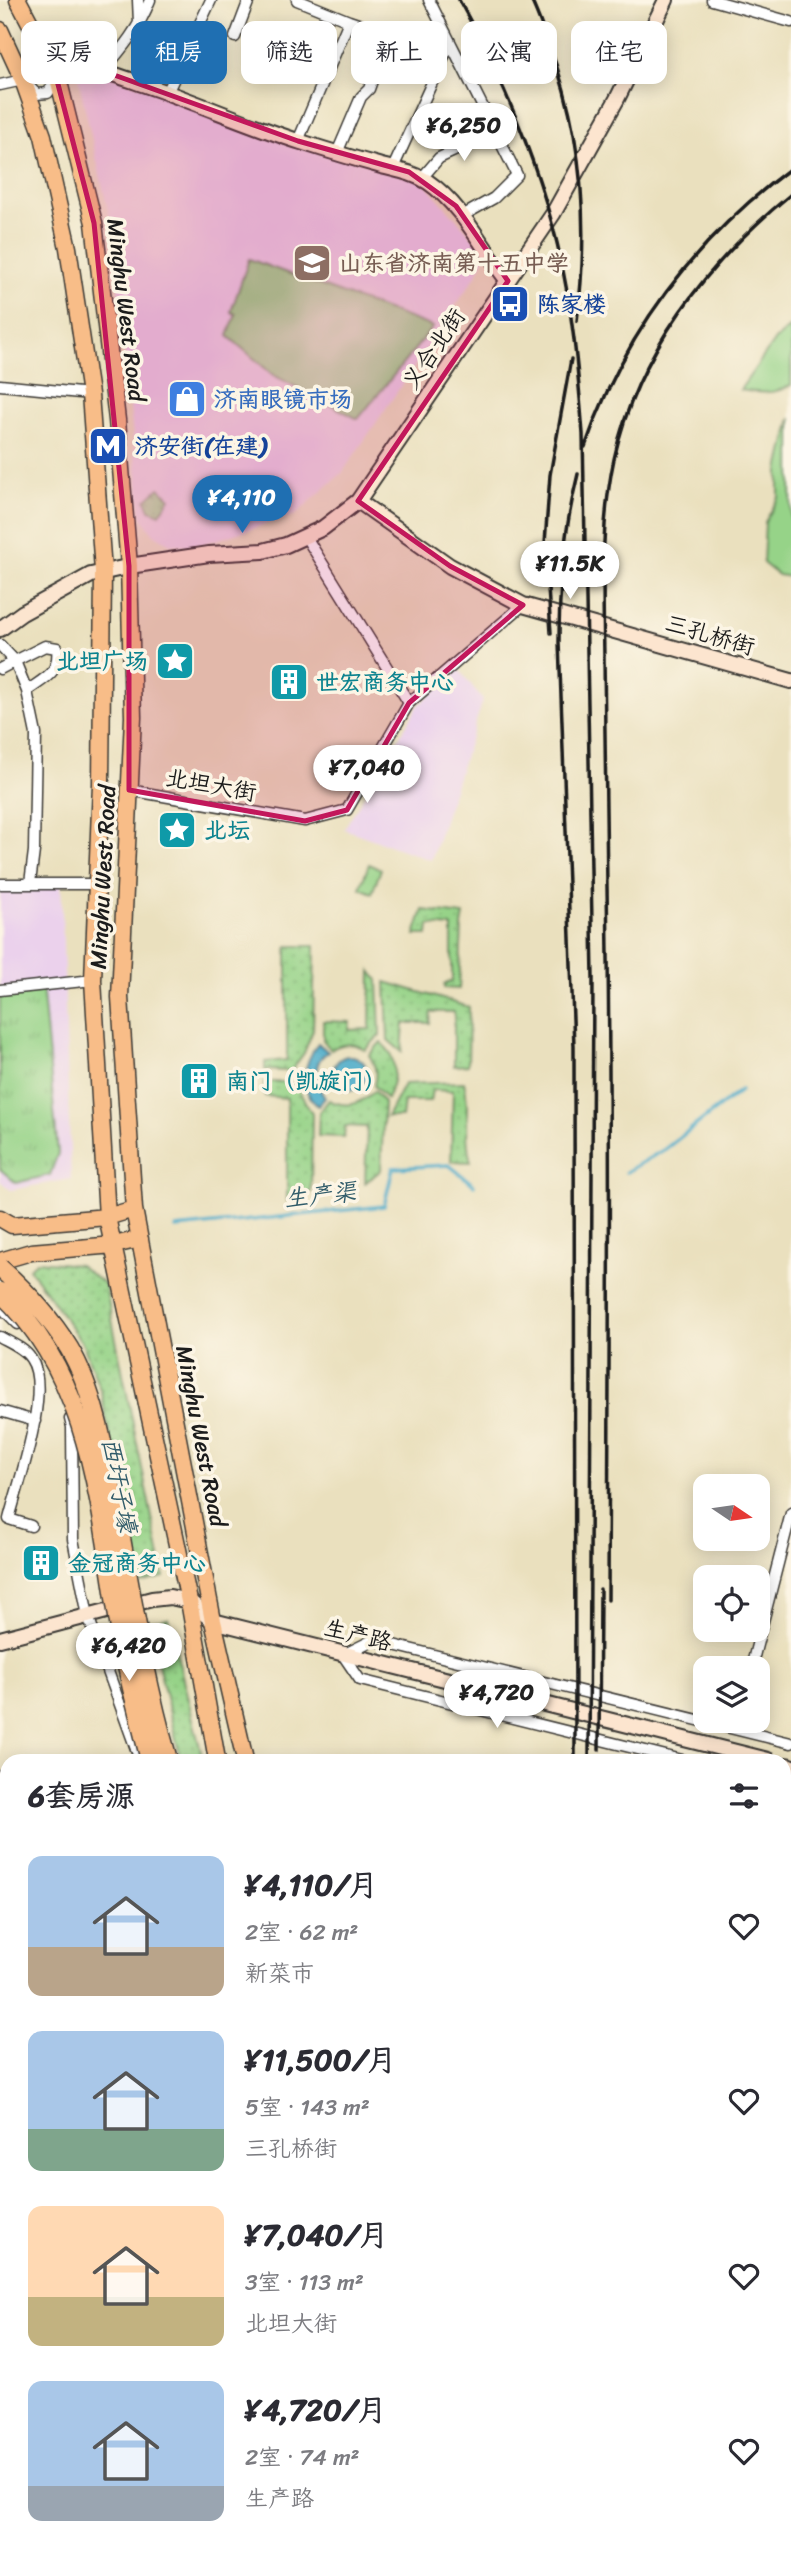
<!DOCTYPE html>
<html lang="zh">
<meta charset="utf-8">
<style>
:root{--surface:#fff;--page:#f2f2f3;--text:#2b2b33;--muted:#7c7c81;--accent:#1f6fb2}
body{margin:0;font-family:Sriracha,"LXGW WenKai TC",sans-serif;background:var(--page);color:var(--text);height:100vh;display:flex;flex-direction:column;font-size:26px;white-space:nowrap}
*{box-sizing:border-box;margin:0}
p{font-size:23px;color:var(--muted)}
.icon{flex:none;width:38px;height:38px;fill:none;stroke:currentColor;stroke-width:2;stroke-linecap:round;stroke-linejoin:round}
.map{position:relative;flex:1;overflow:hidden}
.details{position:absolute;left:0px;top:1754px;width:791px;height:800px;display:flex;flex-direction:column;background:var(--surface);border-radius:21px 21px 0 0;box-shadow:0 4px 18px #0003}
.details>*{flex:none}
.top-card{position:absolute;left:21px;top:21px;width:749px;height:63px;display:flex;gap:14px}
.needle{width:46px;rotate:103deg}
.buttons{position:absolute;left:693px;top:1474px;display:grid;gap:14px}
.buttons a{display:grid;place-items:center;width:77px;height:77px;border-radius:14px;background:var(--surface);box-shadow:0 4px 18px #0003;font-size:35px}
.price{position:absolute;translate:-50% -60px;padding:0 16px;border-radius:24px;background:#fff;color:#222;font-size:23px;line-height:46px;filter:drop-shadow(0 2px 4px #0008)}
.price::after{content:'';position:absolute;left:50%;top:42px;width:21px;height:16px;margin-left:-10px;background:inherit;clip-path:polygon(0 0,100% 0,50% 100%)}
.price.current{background:var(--accent);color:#fff}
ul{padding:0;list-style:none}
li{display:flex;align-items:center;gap:21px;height:175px;padding:0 28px}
li span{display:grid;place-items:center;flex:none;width:196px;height:140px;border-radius:14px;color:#555}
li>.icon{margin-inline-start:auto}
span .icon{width:84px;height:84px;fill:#fffc;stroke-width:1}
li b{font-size:30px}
h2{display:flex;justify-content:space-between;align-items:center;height:84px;padding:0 28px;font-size:30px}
.chip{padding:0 24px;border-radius:14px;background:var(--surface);box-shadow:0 4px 18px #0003;font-size:24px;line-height:63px}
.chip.current{background:var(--accent);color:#fff}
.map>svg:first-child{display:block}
.built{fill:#ebd1ec}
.grass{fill:#96d388;stroke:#597852;stroke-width:2}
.park{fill:url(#park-tufts);stroke:#597852;stroke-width:2}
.garden{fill:url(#garden-dots);stroke:#597852;stroke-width:2}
.water{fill:#4aaac9;stroke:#336372;stroke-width:2}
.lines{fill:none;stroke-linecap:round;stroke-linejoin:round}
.stream{stroke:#4aaac9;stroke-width:3.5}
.canal{stroke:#4aaac9;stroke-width:10}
.ferry{stroke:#315c6a;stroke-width:2;stroke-dasharray:9 7;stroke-linecap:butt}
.street-casing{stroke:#3b3934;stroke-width:13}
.secondary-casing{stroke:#3b3934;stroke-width:18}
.primary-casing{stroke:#3b3934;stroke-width:19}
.highway-casing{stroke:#3b3934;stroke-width:21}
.street{stroke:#fff;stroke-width:10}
.secondary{stroke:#fce5cf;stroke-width:14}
.primary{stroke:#f8bd88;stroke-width:16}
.highway{stroke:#f8bd88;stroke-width:18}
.rail{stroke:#1c1c1c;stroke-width:3.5}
.highway-bridge-casing{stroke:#3b3934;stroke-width:21;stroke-linecap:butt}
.highway-bridge{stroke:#f8bd88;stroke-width:18}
.marked{fill:#c2185b;fill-opacity:0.2;stroke:#c2185b;stroke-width:5;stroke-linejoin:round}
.labels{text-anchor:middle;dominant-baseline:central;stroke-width:7;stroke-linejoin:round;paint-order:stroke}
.education-label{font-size:23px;font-weight:bold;fill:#785e54;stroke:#fcf5e5;text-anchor:start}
.transit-label{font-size:23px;font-weight:bold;fill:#164399;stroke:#fcf5e5;text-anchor:start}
.street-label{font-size:23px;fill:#1c1c1c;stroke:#fcf5e5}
.shop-label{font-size:23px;font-weight:bold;fill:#366cbe;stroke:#fcf5e5;text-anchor:start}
.culture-label{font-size:23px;font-weight:bold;fill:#0d838f;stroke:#fcf5e5;text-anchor:start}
.water-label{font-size:24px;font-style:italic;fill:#315c6a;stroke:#fcf5e5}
</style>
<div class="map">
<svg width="791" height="2552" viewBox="0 0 791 2552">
<defs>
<pattern id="park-tufts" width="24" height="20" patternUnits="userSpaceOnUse" patternTransform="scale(1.75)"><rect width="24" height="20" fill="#96d388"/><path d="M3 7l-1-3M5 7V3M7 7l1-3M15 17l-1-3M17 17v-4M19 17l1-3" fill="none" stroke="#81b575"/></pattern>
<pattern id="garden-dots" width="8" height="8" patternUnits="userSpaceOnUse" patternTransform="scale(1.75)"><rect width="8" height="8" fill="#96d388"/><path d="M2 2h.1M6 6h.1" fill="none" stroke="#81b575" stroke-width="1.8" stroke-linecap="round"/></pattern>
</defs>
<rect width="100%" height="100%" fill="#fcf5e5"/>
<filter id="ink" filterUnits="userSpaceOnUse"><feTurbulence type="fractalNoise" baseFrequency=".0143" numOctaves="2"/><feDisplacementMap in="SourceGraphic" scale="14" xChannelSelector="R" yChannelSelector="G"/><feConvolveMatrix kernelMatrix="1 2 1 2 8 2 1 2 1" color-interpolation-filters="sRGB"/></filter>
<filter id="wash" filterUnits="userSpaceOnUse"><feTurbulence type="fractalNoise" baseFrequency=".00686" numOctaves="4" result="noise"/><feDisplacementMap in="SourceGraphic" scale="28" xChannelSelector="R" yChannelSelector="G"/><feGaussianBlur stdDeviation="1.57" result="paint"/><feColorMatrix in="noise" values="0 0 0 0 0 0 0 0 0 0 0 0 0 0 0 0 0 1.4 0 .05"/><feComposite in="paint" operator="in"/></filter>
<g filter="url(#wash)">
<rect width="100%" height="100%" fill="#eae0be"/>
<path class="built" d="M75 64 421 179 486 253 477 274 342 473 295 515 194 547 170 544 154 534 141 516 112 228Z
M458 668 483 700 431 860 344 829 418 706Z
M61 882 71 1179 11 1190 0 1181V884Z"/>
<path class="grass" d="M249 259 433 327 358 419 273 375 228 336 236 314 231 312Z
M791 326V385C776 395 757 393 740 390L775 340Z
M791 418V576L790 577 778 575 763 563 765 522 779 497V470Z
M369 864 381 869 372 893 360 888Z"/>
<path class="park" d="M42 984 58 1153 50 1175 16 1183 0 1169V990Z
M0 1784 7 1790V2546H216V2552H0Z"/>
<path class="garden" d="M159 488 170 498 160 514 150 510 146 500Z
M423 910 464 915 462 926 459 989 444 988V984L452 981V927L429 925 428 935H415Z
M287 946H315L313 1030 304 1053 291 1071 265 1070V1062L287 1060Z
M371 971 378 980 380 1035 365 1050C355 1042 341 1043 331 1050L323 1040V1021L350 1022 349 1030 370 1029Z
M386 982 469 1007 468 1065 454 1066V1012H431L430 1023H404L402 1052 388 1040Z
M381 1042C399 1059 396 1078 387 1099L374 1086C377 1073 376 1066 369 1055Z
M264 1082H291L298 1089 312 1114 311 1192 287 1201V1098L265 1096Z
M464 1082C471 1109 463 1135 471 1162L451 1161 453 1091 432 1090 430 1101H404L402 1117H387L404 1084Z
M374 1091 384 1102 381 1170 365 1183 367 1127 345 1126 344 1137 318 1136 319 1112 329 1100C347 1109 360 1104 374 1091Z
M38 1261 79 1265 105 1285 164 1577 139 1583 101 1392 83 1344 29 1268Z
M168 1618 203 1760H181L148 1622Z"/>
<path class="water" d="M318 1043 328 1052C311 1061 316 1085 325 1098L318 1106C297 1088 304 1063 318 1043Z
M333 1073a17 17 0 1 1 34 0a17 17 0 1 1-34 0Z
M0 1941 7 1946V2546H52L47 2552H0Z"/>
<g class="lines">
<path class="stream" d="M626 1172 665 1149 741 1090
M176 1228 384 1206 393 1168 449 1165 474 1185
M50 1341 59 1351 66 1367
M79 1397 87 1415
M102 2546 107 2552"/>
<path class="canal" d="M0 1808 7 1815"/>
<path class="ferry" d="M0 2402 7 2393"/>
</g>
</g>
<g filter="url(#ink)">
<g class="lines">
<g class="street-casing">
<path id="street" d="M138 0 139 23
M297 0 349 21 418 44 450 43 393 168
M429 0 517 175 494 198 462 216
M712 0 791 22
M235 37 249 0
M103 71C122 49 140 27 150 0
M0 85 23 80 36 94 48 93 54 83V77
M167 93 211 0
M298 141 349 21
M337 153 361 97 369 89 389 34
M421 179 439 158 495 132
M0 385 90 394
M306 537 409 703
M0 645 15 661 45 646 57 648C60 673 46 677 27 691
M0 669 15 661 27 691 36 734 34 851 30 883
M129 790 305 821 347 810 409 703 523 605
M0 884H96
M0 990 93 980
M0 1306 18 1324
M0 1337C11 1343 25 1349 31 1359 52 1389 18 1484 9 1519L31 1526
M0 1411 35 1421
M70 1419 72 1427 73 1539 88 1616 140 1760
M751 1668 791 1513
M682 1760 360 1680 343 1655 373 1640 791 1743
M784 1786 791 1788
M784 2503 791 2484
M766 2552 768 2546"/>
</g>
<g class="secondary-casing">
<path id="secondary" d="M53 65C88 63 118 76 151 87 201 104 250 126 301 142 326 150 352 158 378 165 396 170 412 172 428 182 463 206 482 248 508 281
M358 501 450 566 523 605 791 681
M0 629 22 613 91 575 136 565 209 554 263 551 286 545 323 528 358 501 553 214 617 99 666 0
M0 1639 152 1599 170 1597 189 1601 213 1621 768 1760
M784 1765 791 1766
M0 1778 7 1785
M784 2350 791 2355
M784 2374 791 2379"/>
</g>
<g class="primary-casing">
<path id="primary" d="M18 0 57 74 94 223 117 420 129 566 133 717 120 997 134 1209 213 1621 245 1760
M0 30 23 80 43 136 68 248 90 394 103 571 101 784 93 980 107 1217 189 1601 217 1760
M0 1218 12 1225 107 1217 134 1209
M0 1261 31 1252 114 1245 140 1239
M269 2552 270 2546
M298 2552V2546"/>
</g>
<g class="highway-casing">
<path id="highway" d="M222 2552V2546
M238 2552 239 2546"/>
</g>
<use href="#street" class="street"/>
<use href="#secondary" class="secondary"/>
<use href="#primary" class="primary"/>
<use href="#highway" class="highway"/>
<path class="rail" d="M459 0C502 77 536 157 557 243 572 305 578 370 583 434L593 978 589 1760
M531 0C538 14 543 30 549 45 583 133 589 228 577 321
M585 447C624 333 695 240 791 168
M551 633 545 543 550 475 571 359
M608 1600C609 1362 611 1124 607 886 606 809 605 733 604 657 603 591 600 524 614 459 637 352 708 262 791 194
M599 1750 600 1589
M575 1760 574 1046 559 642C559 585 564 530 578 474
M603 2546 604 2552
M626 2546 627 2552
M576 2552V2546"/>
<g class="highway-bridge-casing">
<path id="highway-bridge" d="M0 1268C27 1292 50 1317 69 1348 96 1393 107 1465 117 1516 132 1598 145 1680 168 1760
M0 1292C101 1384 101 1538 126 1662 133 1695 142 1728 150 1760"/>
</g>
<use href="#highway-bridge" class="highway-bridge"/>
</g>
</g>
<path class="marked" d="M53 65 103 71 298 141 409 172 456 206 508 281 358 501 450 566 523 605 409 703 347 810 305 821 129 790V566L94 223Z"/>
<defs>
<g id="school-square" transform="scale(2.0125)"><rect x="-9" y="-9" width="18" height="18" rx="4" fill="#8d6e63" stroke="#fcf5e5"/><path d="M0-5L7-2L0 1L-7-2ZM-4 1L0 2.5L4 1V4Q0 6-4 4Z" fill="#fff"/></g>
<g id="bus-square" transform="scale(2.0125)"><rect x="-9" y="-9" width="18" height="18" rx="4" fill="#1a4fb4" stroke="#fcf5e5"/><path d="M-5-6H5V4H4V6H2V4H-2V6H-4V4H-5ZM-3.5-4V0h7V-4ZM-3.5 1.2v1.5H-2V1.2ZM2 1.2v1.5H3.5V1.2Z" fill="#fff"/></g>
<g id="shop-square" transform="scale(2.0125)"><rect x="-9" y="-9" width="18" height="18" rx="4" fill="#3f7fe0" stroke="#fcf5e5"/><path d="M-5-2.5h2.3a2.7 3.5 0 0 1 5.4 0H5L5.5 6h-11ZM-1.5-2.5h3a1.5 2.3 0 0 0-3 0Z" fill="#fff"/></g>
<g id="metro-square" transform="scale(2.0125)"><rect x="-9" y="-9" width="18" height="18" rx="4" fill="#1a4fb4" stroke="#fcf5e5"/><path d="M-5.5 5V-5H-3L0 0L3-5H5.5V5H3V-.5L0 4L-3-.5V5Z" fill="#fff"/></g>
<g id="sight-square" transform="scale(2.0125)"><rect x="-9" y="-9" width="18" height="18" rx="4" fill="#0f9aa8" stroke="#fcf5e5"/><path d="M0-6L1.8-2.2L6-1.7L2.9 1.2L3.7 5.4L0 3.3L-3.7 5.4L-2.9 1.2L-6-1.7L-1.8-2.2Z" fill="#fff"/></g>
<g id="building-square" transform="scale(2.0125)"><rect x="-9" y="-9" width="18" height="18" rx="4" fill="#0f9aa8" stroke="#fcf5e5"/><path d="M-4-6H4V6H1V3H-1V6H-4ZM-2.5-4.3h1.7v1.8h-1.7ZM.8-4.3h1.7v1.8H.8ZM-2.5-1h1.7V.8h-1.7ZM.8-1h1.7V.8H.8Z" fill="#fff"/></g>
</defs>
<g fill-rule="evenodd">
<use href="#school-square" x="312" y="263"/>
<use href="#bus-square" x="510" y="304"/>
<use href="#shop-square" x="187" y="399"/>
<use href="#metro-square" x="108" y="446"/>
<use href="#sight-square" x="175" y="661"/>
<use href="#building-square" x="289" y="682"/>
<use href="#sight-square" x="177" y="830"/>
<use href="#building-square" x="199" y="1081"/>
<use href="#building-square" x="41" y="1563"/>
</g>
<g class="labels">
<g class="education-label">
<text x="339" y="263">山东省济南第十五中学</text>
</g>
<g class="transit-label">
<text x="537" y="304">陈家楼</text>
<text x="135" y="446">济安街(在建)</text>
</g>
<g class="street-label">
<text transform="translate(126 310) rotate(83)">Minghu West Road</text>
<text transform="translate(434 349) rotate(-56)">义合北街</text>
<text transform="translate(710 635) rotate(16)">三孔桥街</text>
<text transform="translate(211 785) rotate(10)">北坦大街</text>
<text transform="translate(103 877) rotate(-87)">Minghu West Road</text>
<text transform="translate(201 1436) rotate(79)">Minghu West Road</text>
<text transform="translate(358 1635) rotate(14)">生产路</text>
</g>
<g class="shop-label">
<text x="214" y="399">济南眼镜市场</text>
</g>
<g class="culture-label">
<text x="148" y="661" text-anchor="end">北坦广场</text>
<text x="316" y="682">世宏商务中心</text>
<text x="204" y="830">北坛</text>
<text x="226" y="1081">南门（凯旋门）</text>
<text x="68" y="1563">金冠商务中心</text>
</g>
<g class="water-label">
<text transform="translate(320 1195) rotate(-6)">生产渠</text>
<text transform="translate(119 1485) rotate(79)">西圩子壕</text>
</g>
</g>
</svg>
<div class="buttons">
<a><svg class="needle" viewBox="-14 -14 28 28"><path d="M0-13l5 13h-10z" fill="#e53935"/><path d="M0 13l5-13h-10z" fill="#7c7c81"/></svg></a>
<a><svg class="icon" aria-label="locate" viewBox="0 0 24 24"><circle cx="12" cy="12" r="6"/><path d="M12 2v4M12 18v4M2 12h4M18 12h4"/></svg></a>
<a><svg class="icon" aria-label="layers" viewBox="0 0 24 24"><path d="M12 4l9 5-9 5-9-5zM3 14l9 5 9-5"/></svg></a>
</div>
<b class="price" style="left:464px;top:163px">¥6,250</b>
<b class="price current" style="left:242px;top:535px">¥4,110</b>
<b class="price" style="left:570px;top:601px">¥11.5K</b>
<b class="price" style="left:367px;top:805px">¥7,040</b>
<b class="price" style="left:129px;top:1683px">¥6,420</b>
<b class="price" style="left:497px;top:1730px">¥4,720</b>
<div class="top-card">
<a class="chip">买房</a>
<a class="chip current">租房</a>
<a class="chip">筛选</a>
<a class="chip">新上</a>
<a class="chip">公寓</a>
<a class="chip">住宅</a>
</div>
<section class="details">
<h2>6套房源<svg class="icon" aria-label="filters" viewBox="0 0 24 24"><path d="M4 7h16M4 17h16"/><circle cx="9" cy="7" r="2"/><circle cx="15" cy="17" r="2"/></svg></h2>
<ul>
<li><span style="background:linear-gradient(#a9c7e8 65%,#b9a48a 0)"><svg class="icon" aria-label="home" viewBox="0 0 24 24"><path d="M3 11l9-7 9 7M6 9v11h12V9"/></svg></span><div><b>¥4,110/月</b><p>2室 · 62 m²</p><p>新菜市</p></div><svg class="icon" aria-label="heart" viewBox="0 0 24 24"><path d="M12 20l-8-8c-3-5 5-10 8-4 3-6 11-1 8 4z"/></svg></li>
<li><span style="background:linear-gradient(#a9c7e8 70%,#7fa58c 0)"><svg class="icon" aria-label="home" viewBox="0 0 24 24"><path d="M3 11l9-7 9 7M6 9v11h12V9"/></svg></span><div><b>¥11,500/月</b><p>5室 · 143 m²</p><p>三孔桥街</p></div><svg class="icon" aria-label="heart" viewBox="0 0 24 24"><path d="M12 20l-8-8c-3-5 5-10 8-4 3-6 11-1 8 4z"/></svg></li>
<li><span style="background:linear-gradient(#ffd9b3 65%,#c2b280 0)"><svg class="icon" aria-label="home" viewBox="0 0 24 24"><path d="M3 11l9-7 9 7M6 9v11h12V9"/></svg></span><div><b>¥7,040/月</b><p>3室 · 113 m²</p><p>北坦大街</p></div><svg class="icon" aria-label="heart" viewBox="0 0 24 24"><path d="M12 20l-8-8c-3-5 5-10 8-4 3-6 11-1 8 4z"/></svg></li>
<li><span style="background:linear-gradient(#a9c7e8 75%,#9aa5b1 0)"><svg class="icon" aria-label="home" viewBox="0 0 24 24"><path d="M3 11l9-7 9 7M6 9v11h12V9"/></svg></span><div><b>¥4,720/月</b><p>2室 · 74 m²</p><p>生产路</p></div><svg class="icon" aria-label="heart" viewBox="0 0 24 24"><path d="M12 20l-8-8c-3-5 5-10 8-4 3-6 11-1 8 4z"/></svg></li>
</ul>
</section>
</div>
